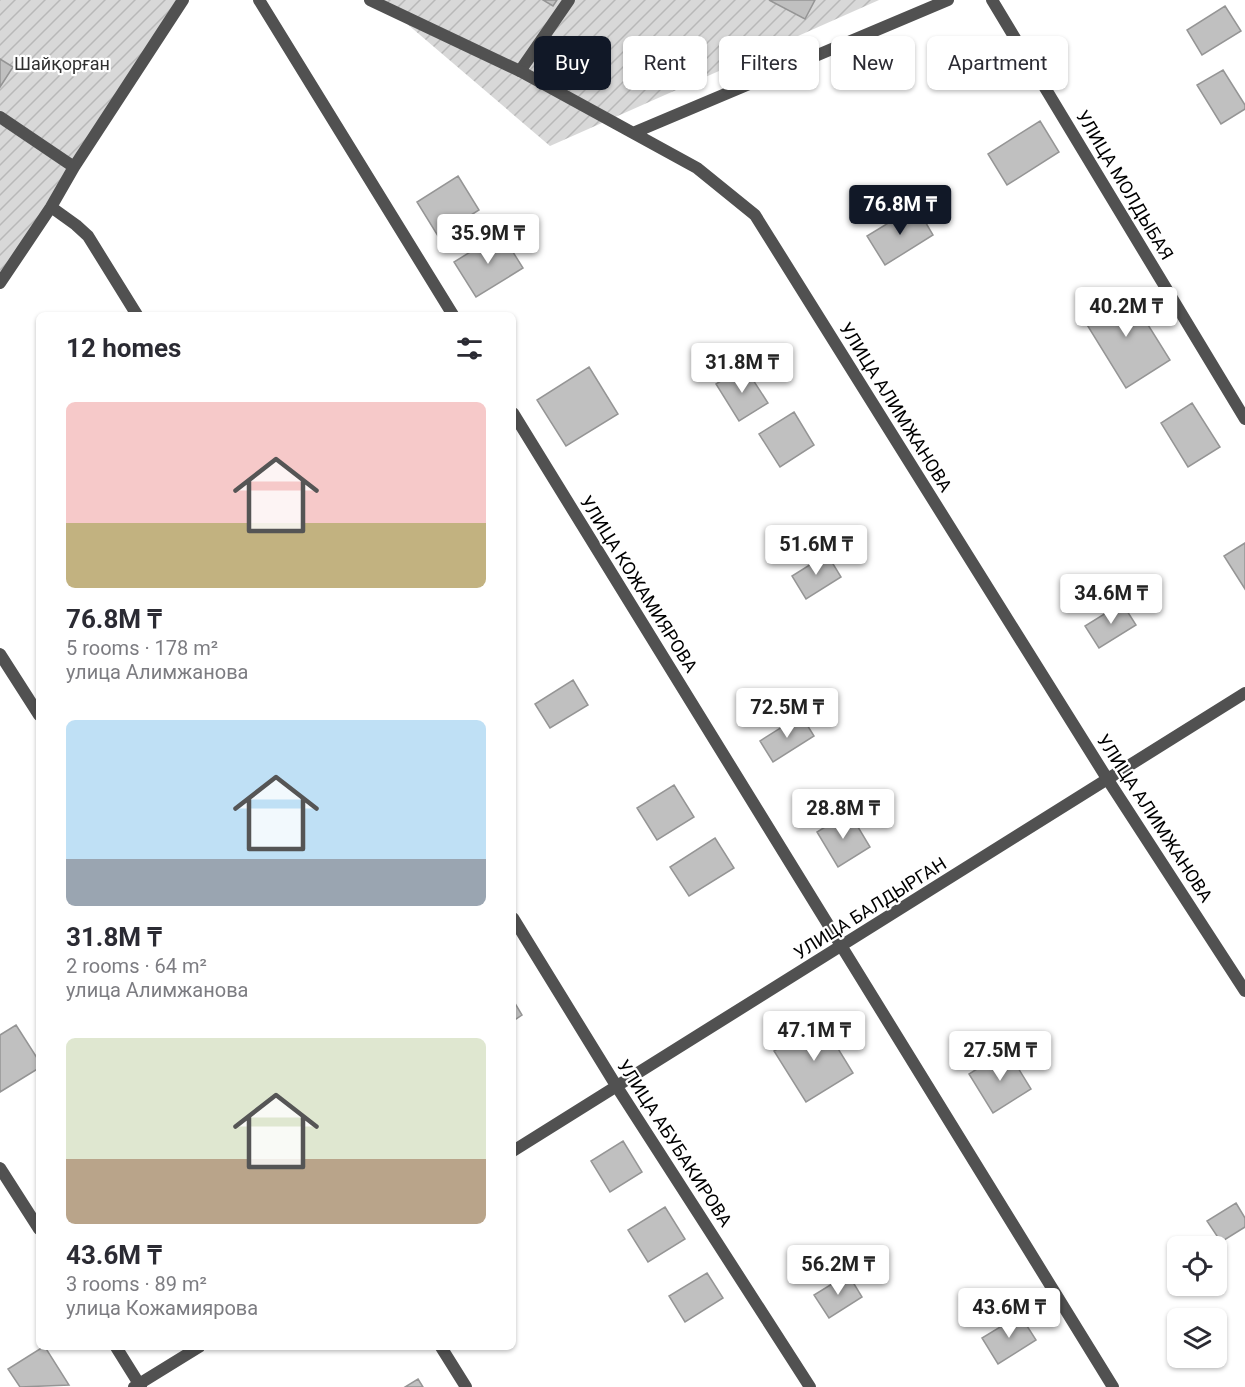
<!DOCTYPE html>
<meta charset="utf-8">
<style>
:root{--surface:#fff;--page:#f2f2f3;--text:#2b2b33;--muted:#7c7c81;--accent:#111827}
body{margin:0;font-family:Roboto,sans-serif;background:var(--page);color:var(--text);height:100vh;display:flex;flex-direction:column;font-size:22px;white-space:nowrap}
*{box-sizing:border-box;margin:0}
p{font-size:20px;color:var(--muted)}
.icon{flex:none;width:33px;height:33px;fill:none;stroke:currentColor;stroke-width:2;stroke-linecap:round;stroke-linejoin:round}
.map{position:relative;flex:1;overflow:hidden}
.details{position:absolute;left:36px;top:312px;width:480px;height:1038px;display:flex;flex-direction:column;background:var(--surface);border-radius:9px;box-shadow:0 2px 4px #0004}
.details>*{flex:none}
.banner{position:absolute;left:534px;top:36px;width:570px;height:54px;display:flex;gap:12px}
.buttons{position:absolute;left:1167px;top:1236px;display:grid;gap:12px}
.buttons a{display:grid;place-items:center;width:60px;height:60px;border-radius:9px;background:var(--surface);box-shadow:0 2px 4px #0004;font-size:30px}
.price{position:absolute;translate:-50% -51px;padding:0 14px;border-radius:6px;background:#fff;color:#222;font-size:20px;line-height:39px;filter:drop-shadow(0 2px 3px #0008)}
.price::after{content:'';position:absolute;left:50%;top:36px;width:18px;height:14px;margin-left:-9px;background:inherit;clip-path:polygon(0 0,100% 0,50% 100%)}
.price.current{background:var(--accent);color:#fff}
ul{padding:0;list-style:none}
li{display:grid;align-content:center;gap:12px;height:318px;padding:0 30px}
li span{display:grid;place-items:center;height:186px;border-radius:9px;color:#555}
li>.icon{margin-inline-start:auto}
span .icon{width:108px;height:108px;fill:#fffc;stroke-width:1}
li b{font-size:26px}
h2{display:flex;justify-content:space-between;align-items:center;height:72px;padding:0 30px;font-size:26px}
.chip{padding:0 21px;border-radius:9px;background:var(--surface);box-shadow:0 2px 4px #0004;font-size:21px;line-height:54px}
.chip.current{background:var(--accent);color:#fff}
.map>svg:first-child{display:block}
.garden{fill:url(#garden-furrows)}
.building{fill:#c0c0c0;stroke:#959595;stroke-width:1.5}
.lines{fill:none;stroke-linecap:round;stroke-linejoin:round}
.minor{stroke:#515151;stroke-width:12}
.tertiary{stroke:#515151;stroke-width:12}
.labels{text-anchor:middle;dominant-baseline:central;stroke-width:4.5;stroke-linejoin:round;paint-order:stroke}
.park-label{font-size:18px;fill:#2f2f2f;stroke:#fff}
.street-label{font-size:18px;fill:#000;stroke:#fff}
</style>
<div class="map">
<svg width="1245" height="1387" viewBox="0 0 1245 1387">
<defs>
<pattern id="garden-furrows" width="10" height="10" patternUnits="userSpaceOnUse" patternTransform="scale(1.5)"><rect width="10" height="10" fill="#d8d8d8"/><path d="M-1 1l2-2M0 10L10 0M9 11l2-2" fill="none" stroke="#b8b8b8"/></pattern>
</defs>
<rect width="100%" height="100%" fill="#fff"/>
<path class="garden" d="M0 0H176L0 279Z
M379 0H879L550 146Z"/>
<path class="building" d="M543 0H557L553 6Z
M769 0H815L805 19Z
M1225 6 1241 31 1202 55 1187 30Z
M0 59 13 67 0 87Z
M1223 70 1245 105V109L1221 124 1197 85Z
M1040 121 1059 152 1007 185 988 154Z
M458 176 479 210 438 236 417 202Z
M916 206 933 235 885 265 867 236Z
M501 233 523 268 476 297 454 262Z
M1125 288 1170 360 1126 388 1081 315Z
M744 366 768 403 739 421 716 384Z
M589 367 618 414 566 446 537 400Z
M1192 403 1220 447 1188 467 1161 423Z
M794 412 814 445 780 467 759 434Z
M1245 543V589L1224 556Z
M827 554 841 577 806 599 792 576Z
M1122 603 1136 625 1099 648 1085 626Z
M573 680 588 705 550 728 535 704Z
M801 715 814 736 773 762 760 741Z
M674 785 694 817 657 840 637 808Z
M849 812 870 847 838 867 817 832Z
M715 838 734 868 689 896 670 867Z
M513 1000 522 1015 513 1021Z
M821 1021 853 1073 806 1102 774 1051Z
M16 1025 39 1061V1068L0 1092V1035Z
M1007 1050 1031 1089 993 1113 969 1074Z
M623 1141 642 1172 610 1192 591 1161Z
M1236 1203 1245 1218V1227L1221 1242 1207 1221Z
M665 1207 685 1239 648 1262 628 1230Z
M707 1273 723 1298 685 1322 669 1296Z
M848 1274 862 1297 829 1318 814 1295Z
M1020 1315 1036 1340 998 1364 982 1338Z
M43 1347H45L69 1385 20 1387 8 1369Z
M418 1379 423 1387H405Z"/>
<g class="lines">
<path class="minor" d="M259 0 453 315
M992 0 1245 419
M520 71 569 0
M0 117 74 167
M51 207 76 225 88 236 137 315
M0 283 51 207 74 167 183 0
M513 413 1113 1387
M0 654 39 715
M513 918 617 1087 810 1387
M513 1151 1245 693
M0 1168 39 1229
M116 1347 141 1387
M441 1347 466 1387
M134 1387 199 1347"/>
<path class="tertiary" d="M370 0 520 71 697 168 755 215 1108 780 1245 991
M633 133 948 0"/>
</g>
<g class="labels">
<g class="park-label">
<text x="62" y="63">Шайқорған</text>
</g>
<g class="street-label">
<text transform="translate(1125 185) rotate(59)">УЛИЦА МОЛДЫБАЯ</text>
<text transform="translate(896 407) rotate(58)">УЛИЦА АЛИМЖАНОВА</text>
<text transform="translate(639 584) rotate(58)">УЛИЦА КОЖАМИЯРОВА</text>
<text transform="translate(1155 818) rotate(57)">УЛИЦА АЛИМЖАНОВА</text>
<text transform="translate(870 908) rotate(-32)">УЛИЦА БАЛДЫРГАН</text>
<text transform="translate(675 1143) rotate(57)">УЛИЦА АБУБАКИРОВА</text>
</g>
</g>
</svg>
<div class="buttons">
<a><svg class="icon" aria-label="locate" viewBox="0 0 24 24"><circle cx="12" cy="12" r="6"/><path d="M12 2v4M12 18v4M2 12h4M18 12h4"/></svg></a>
<a><svg class="icon" aria-label="layers" viewBox="0 0 24 24"><path d="M12 4l9 5-9 5-9-5zM3 14l9 5 9-5"/></svg></a>
</div>
<b class="price current" style="left:900px;top:236px">76.8M ₸</b>
<b class="price" style="left:488px;top:265px">35.9M ₸</b>
<b class="price" style="left:1126px;top:338px">40.2M ₸</b>
<b class="price" style="left:742px;top:394px">31.8M ₸</b>
<b class="price" style="left:816px;top:576px">51.6M ₸</b>
<b class="price" style="left:1111px;top:625px">34.6M ₸</b>
<b class="price" style="left:787px;top:739px">72.5M ₸</b>
<b class="price" style="left:843px;top:840px">28.8M ₸</b>
<b class="price" style="left:814px;top:1062px">47.1M ₸</b>
<b class="price" style="left:1000px;top:1082px">27.5M ₸</b>
<b class="price" style="left:838px;top:1296px">56.2M ₸</b>
<b class="price" style="left:1009px;top:1339px">43.6M ₸</b>
<div class="banner">
<a class="chip current">Buy</a>
<a class="chip">Rent</a>
<a class="chip">Filters</a>
<a class="chip">New</a>
<a class="chip">Apartment</a>
</div>
<section class="details">
<h2>12 homes<svg class="icon" aria-label="filters" viewBox="0 0 24 24"><path d="M4 7h16M4 17h16"/><circle cx="9" cy="7" r="2"/><circle cx="15" cy="17" r="2"/></svg></h2>
<ul>
<li><span style="background:linear-gradient(#f6c9c9 65%,#c2b280 0)"><svg class="icon" aria-label="home" viewBox="0 0 24 24"><path d="M3 11l9-7 9 7M6 9v11h12V9"/></svg></span><div><b>76.8M ₸</b><p>5 rooms · 178 m²</p><p>улица Алимжанова</p></div></li>
<li><span style="background:linear-gradient(#bfe0f5 75%,#9aa5b1 0)"><svg class="icon" aria-label="home" viewBox="0 0 24 24"><path d="M3 11l9-7 9 7M6 9v11h12V9"/></svg></span><div><b>31.8M ₸</b><p>2 rooms · 64 m²</p><p>улица Алимжанова</p></div></li>
<li><span style="background:linear-gradient(#dfe7d0 65%,#b9a48a 0)"><svg class="icon" aria-label="home" viewBox="0 0 24 24"><path d="M3 11l9-7 9 7M6 9v11h12V9"/></svg></span><div><b>43.6M ₸</b><p>3 rooms · 89 m²</p><p>улица Кожамиярова</p></div></li>
</ul>
</section>
</div>
